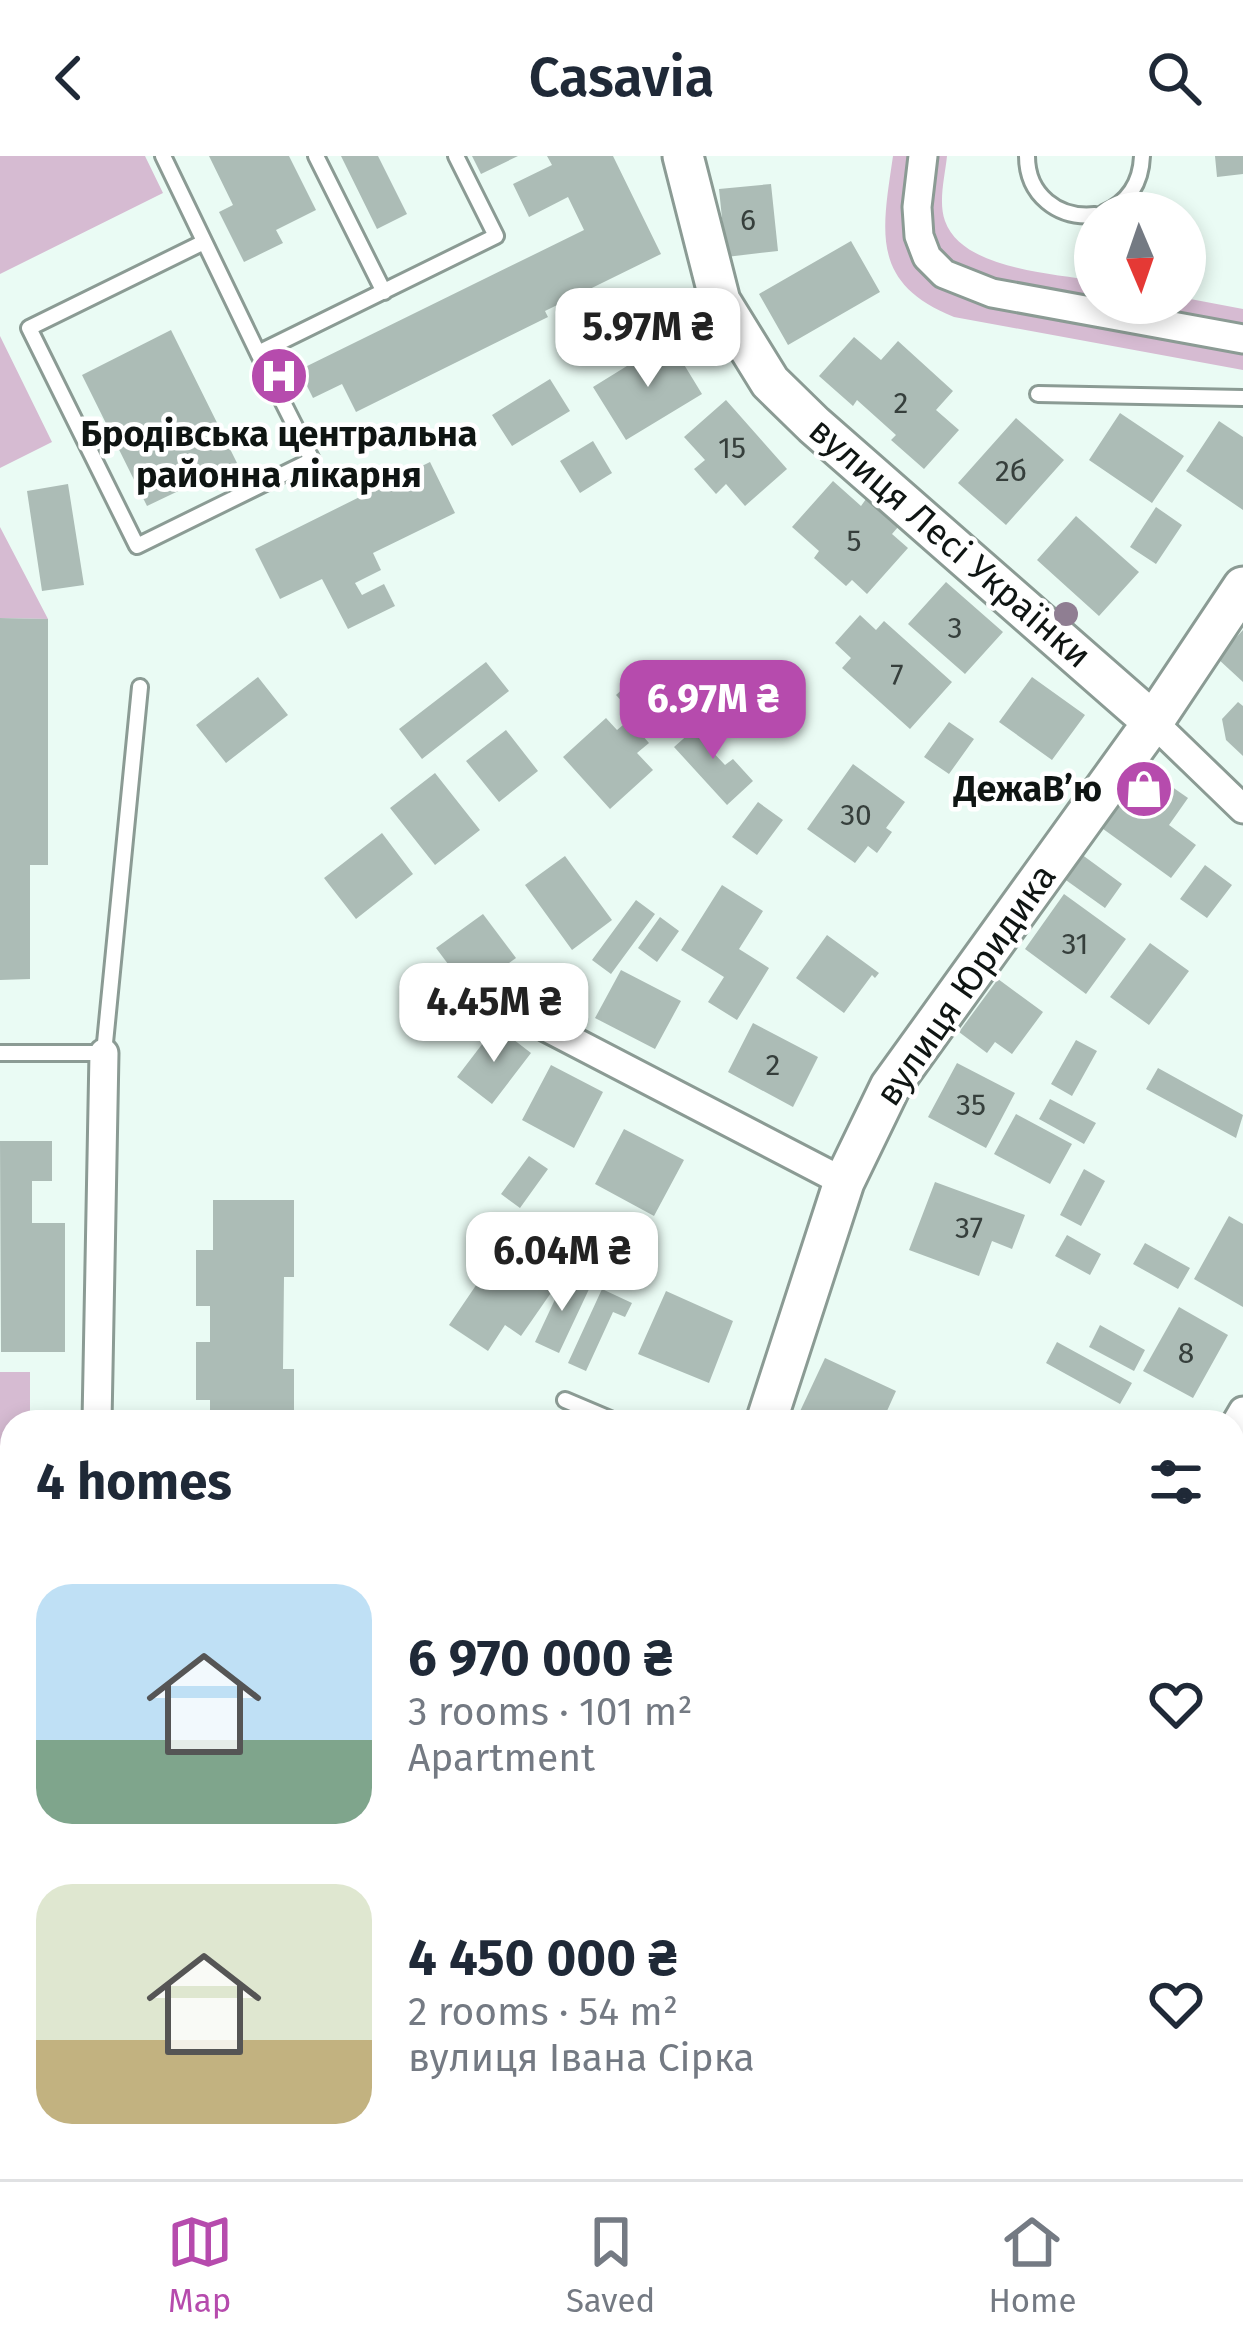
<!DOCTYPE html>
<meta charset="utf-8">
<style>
:root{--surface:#fff;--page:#f2f2f3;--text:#1f2937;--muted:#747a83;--line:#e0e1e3;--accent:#b64bad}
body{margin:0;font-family:"Fira Sans",sans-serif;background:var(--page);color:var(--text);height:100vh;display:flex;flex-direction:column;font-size:45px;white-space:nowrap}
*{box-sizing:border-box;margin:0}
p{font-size:39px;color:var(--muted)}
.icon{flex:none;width:66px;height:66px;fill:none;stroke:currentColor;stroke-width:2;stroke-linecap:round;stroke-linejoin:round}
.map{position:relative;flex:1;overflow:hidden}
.drawer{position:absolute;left:0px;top:1254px;width:1245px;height:771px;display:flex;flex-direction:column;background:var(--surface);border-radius:36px 36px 0 0;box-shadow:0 6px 18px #0003}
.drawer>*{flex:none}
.needle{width:78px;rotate:178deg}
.buttons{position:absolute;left:1074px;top:36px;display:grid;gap:24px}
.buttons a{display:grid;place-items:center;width:132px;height:132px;border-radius:50%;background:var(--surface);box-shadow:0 6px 18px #0003;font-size:60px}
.price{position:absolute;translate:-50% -102px;padding:0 27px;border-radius:24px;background:#fff;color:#222;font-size:39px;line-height:78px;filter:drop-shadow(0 3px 6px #0008)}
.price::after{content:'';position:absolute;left:50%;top:72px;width:36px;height:27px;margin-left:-18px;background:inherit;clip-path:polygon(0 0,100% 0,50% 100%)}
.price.active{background:var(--accent);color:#fff}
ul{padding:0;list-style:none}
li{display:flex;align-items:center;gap:36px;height:300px;padding:0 36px}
li span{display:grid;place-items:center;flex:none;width:336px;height:240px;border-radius:36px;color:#555}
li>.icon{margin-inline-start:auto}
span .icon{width:144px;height:144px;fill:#fffc;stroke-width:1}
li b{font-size:51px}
h2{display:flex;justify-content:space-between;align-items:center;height:144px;padding:0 36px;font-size:51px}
header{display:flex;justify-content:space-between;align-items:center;height:156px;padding:0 36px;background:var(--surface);font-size:54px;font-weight:600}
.tabs{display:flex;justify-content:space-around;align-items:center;height:168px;border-top:3px solid var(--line);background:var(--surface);font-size:33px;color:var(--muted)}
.tabs a{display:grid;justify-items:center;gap:6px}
.tabs .active{color:var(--accent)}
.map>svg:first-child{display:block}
.green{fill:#d6bbd2}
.building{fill:#acbcb6}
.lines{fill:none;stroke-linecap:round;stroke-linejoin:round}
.lane-casing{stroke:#8b9b94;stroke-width:20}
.street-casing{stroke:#8b9b94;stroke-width:33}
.secondary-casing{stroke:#8b9b94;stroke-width:45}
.lane{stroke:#fff;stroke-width:14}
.street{stroke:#fff;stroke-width:27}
.secondary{stroke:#fff;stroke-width:39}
.tree{fill:#8f7e92}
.labels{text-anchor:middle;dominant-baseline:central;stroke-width:9;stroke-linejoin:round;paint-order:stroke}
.number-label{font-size:30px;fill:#363f3c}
.poi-label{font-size:36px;font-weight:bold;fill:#0f1513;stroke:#fff}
.street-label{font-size:36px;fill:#0f1513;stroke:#fff}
</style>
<header><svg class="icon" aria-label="back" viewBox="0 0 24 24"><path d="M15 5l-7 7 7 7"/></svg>Casavia<svg class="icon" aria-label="search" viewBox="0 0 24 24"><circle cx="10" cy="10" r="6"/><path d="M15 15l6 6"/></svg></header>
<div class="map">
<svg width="1243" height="2023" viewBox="0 0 1243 2023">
<rect width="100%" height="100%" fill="#eafbf4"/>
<path class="green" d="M0 0H145L163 37 0 118Z
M893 0H947C945 20 938 46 945 65 962 113 1051 117 1095 125V147H1185V142L1243 153V214L954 161C870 127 882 76 893 0Z
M0 180 52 286 0 312Z
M0 371 48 463 0 462Z
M0 1216H30V1266H12V1379H0Z"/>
<path class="building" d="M209 0H289L316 54 276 74 283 87 244 106 219 56 233 49Z
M341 0H378L407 58 377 73Z
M472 0H518L481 18Z
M547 0H613L661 98 545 155 548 161 356 256 342 228 313 242 299 214 584 74 568 41 529 61 513 28 552 9Z
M1215 0H1243V18L1217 21Z
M771 28 778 95 726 101 719 33Z
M851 85 880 136 788 189 759 138Z
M171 174 237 307 147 350 82 219Z
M854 181 881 204 898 185 953 235 936 254 959 274 924 313 891 284 896 279 857 244 853 250 819 220Z
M669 184 702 238 626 284 593 231Z
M550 223 570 255 512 290 492 259Z
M726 244 787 313 745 350 726 328 716 338 694 313 705 304 684 281Z
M1120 257 1184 300 1152 347 1089 304Z
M1016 262 1064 304 1006 369 958 327Z
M1219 265 1243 281V354L1186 315Z
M593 285 612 317 580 337 560 305Z
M430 306 455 357 373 397 381 414 355 427 362 439 384 428 395 450 348 473 322 423 280 443 255 393Z
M833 325 861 350 866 343 898 371 892 378 908 392 867 438 852 424 846 430 814 402 819 395 792 371Z
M68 328 84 429 42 435 27 335Z
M1156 351 1182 369 1156 408 1130 391Z
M1076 360 1139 416 1099 460 1037 404Z
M946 426 1003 476 965 518 908 468Z
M860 459 876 474 884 465 952 526 910 573 842 512 851 502 835 487Z
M0 462 48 463V709H30V823L0 824Z
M1243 474V526L1217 502Z
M486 506 509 535 422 603 399 573Z
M258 521 288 559 226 607 196 569Z
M1032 521 1085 559 1052 604 999 566Z
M635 522 666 556 647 573 616 539Z
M1238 546 1243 550V600L1226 584 1222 563Z
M708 561 724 578 709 592 725 609 733 603 753 625 727 649 674 591Z
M606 562 617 574 629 564 649 587 637 597 653 614 610 653 563 601Z
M949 566 974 583 949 618 924 601Z
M506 574 538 615 499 646 466 605Z
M853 608 905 646 886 672 892 676 877 697 868 690 855 707 807 673Z
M1142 610 1188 642 1169 669 1196 689 1171 722 1099 670Z
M435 617 480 674 435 709 390 652Z
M758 646 783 664 757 699 732 681Z
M382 677 413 718 356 763 324 722Z
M1081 698 1122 728 1105 752 1063 722Z
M565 700 612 764 572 794 525 729Z
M1205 709 1232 729 1207 762 1180 743Z
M722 729 763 755 739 793 769 812 737 864 708 846 724 821 681 794Z
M1064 738 1126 783 1086 838 1025 793Z
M636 744 655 758 611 818 592 804Z
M483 758 516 802 469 836 436 792Z
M660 761 679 775 657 806 638 792Z
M827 779 879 817 875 822 872 819 844 857 796 822Z
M1150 787 1189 815 1149 869 1110 841Z
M621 814 681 845 655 893 595 862Z
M998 823 1043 856 1012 898 995 886 987 897 959 876Z
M753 867 818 901 793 951 728 916Z
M496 870 531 897 492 948 457 921Z
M1076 884 1097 895 1072 940 1051 928Z
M957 907 1015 937 986 992 928 961Z
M551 909 603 936 574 992 522 964Z
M1158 912 1243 959 1236 982 1146 933Z
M1050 943 1096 967 1084 988 1039 963Z
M1016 958 1072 988 1050 1028 994 998Z
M624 973 684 1004 654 1060 595 1028Z
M0 985H52V1025H32V1067H65V1196H1Z
M529 1000 548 1013 520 1052 501 1038Z
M1084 1013 1105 1025 1081 1070 1060 1059Z
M935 1026 1025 1059 1012 1093 992 1085 979 1120 909 1094Z
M213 1044H294V1121H284L283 1213H294V1266H210V1244H196V1186H210V1150H196V1094H213Z
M1229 1060 1243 1068V1151L1194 1123Z
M589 1066 641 1098 625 1124 573 1092Z
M1067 1079 1101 1098 1090 1119 1055 1100Z
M1145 1087 1190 1112 1178 1133 1133 1108Z
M500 1094 555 1131 521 1180 505 1169 488 1195 449 1169Z
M566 1120 590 1131 559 1197 535 1186Z
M602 1133 632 1147 625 1161 613 1156 586 1215 568 1207Z
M666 1135 733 1165 709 1227 638 1198Z
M1179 1151 1228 1179 1193 1242 1143 1215Z
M1100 1169 1145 1194 1134 1215 1089 1191Z
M1057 1186 1132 1227 1120 1248 1046 1207Z
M825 1202 896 1235 882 1266H795Z
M1233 1390 1243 1395V1440L1233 1457Z
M0 1557H12V1624H0Z
M100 2013H171L169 2018 180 2023H124Z
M235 2013H272L282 2017 280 2023H231Z
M363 2013H388L411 2023H359Z
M452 2013H502L508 2015 505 2023H475Z
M593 2013 641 2015 640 2023H592Z
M966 2013H1015L1011 2023H974L963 2019Z
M1050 2013H1092L1088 2023H1046Z"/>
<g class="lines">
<g class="lane-casing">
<path id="lane" d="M163 0 258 197 496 80 456 0
M316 0 384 136
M1027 0C1027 39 1058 63 1095 59
M1104 57C1129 46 1141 27 1142 0
M204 86 29 172 137 390 312 304 258 197
M1038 238 1243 242
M0 897H104L140 531
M565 1244 617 1266
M0 1673H12"/>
</g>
<g class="street-casing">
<path id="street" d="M923 0 917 51 919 80 927 101 944 118 992 137 1243 183
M1153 566 1243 653
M546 871 844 1026
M97 1266 104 897
M1233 1272 1243 1255
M0 1432 12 1434
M543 2023 545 2013
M853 2023 855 2013"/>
</g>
<g class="secondary-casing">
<path id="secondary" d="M683 0 720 145 770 226 814 269 1153 566
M766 1266 844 1026 890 931 1153 566 1243 431
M316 2023 320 2013"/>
</g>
<use href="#lane" class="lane"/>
<use href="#street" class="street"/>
<use href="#secondary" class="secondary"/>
</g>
<circle class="tree" cx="1066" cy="458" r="12"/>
<defs>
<g id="hospital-disc" transform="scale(3)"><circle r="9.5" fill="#b64bad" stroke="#fff"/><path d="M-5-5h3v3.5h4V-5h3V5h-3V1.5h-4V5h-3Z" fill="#fff"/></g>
<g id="shop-disc" transform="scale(3)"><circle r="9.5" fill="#b64bad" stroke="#fff"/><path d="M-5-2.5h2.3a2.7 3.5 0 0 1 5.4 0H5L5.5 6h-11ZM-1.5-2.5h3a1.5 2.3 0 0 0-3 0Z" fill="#fff"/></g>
</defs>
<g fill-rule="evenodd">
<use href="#hospital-disc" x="279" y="220"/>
<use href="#shop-disc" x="1144" y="633"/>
</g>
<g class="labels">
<g class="number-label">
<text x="748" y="64">6</text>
<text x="901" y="247">2</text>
<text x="732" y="292">15</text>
<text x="1011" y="315">2б</text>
<text x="854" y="385">5</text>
<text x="955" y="472">3</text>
<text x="897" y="519">7</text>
<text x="856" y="659">30</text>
<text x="1075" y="788">31</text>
<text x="773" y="909">2</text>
<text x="971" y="949">35</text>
<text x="969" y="1072">37</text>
<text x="1186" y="1197">8</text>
</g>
<g class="poi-label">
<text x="279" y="278">Бродівська центральна<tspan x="279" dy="41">районна лікарня</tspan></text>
<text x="1102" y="633" text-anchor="end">ДежаВ’ю</text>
</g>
<g class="street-label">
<text transform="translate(950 387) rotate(41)">вулиця Лесі Українки</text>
<text transform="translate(966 829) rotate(-55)">вулиця Юридика</text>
</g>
</g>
</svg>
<div class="buttons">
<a><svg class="needle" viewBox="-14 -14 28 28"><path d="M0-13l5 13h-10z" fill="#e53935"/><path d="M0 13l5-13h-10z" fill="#747a83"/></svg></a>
</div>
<b class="price" style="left:648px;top:234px">5.97M ₴</b>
<b class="price active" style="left:713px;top:606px">6.97M ₴</b>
<b class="price" style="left:494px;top:909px">4.45M ₴</b>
<b class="price" style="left:562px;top:1158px">6.04M ₴</b>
<section class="drawer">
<h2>4 homes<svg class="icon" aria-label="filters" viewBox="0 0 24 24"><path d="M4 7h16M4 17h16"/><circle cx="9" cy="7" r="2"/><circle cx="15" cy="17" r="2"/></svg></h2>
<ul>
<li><span style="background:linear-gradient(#bfe0f5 65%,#7fa58c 0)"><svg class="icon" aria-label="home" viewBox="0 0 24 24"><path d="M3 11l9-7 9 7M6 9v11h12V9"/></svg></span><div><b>6 970 000 ₴</b><p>3 rooms · 101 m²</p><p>Apartment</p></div><svg class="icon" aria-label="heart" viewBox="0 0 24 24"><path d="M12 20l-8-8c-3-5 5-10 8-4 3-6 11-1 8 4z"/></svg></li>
<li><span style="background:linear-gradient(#dfe7d0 65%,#c2b280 0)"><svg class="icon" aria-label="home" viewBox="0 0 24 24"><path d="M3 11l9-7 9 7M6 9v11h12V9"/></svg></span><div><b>4 450 000 ₴</b><p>2 rooms · 54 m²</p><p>вулиця Івана Сірка</p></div><svg class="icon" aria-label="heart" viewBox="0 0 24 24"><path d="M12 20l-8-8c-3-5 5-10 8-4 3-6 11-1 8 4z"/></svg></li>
</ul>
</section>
</div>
<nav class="tabs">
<a class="active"><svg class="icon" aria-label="map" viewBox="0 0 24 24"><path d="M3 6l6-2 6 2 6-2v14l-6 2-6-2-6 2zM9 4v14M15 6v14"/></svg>Map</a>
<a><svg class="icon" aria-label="saved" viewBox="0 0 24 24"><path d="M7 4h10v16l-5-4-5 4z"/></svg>Saved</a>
<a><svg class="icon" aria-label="home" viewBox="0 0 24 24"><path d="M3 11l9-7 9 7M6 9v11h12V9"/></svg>Home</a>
</nav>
